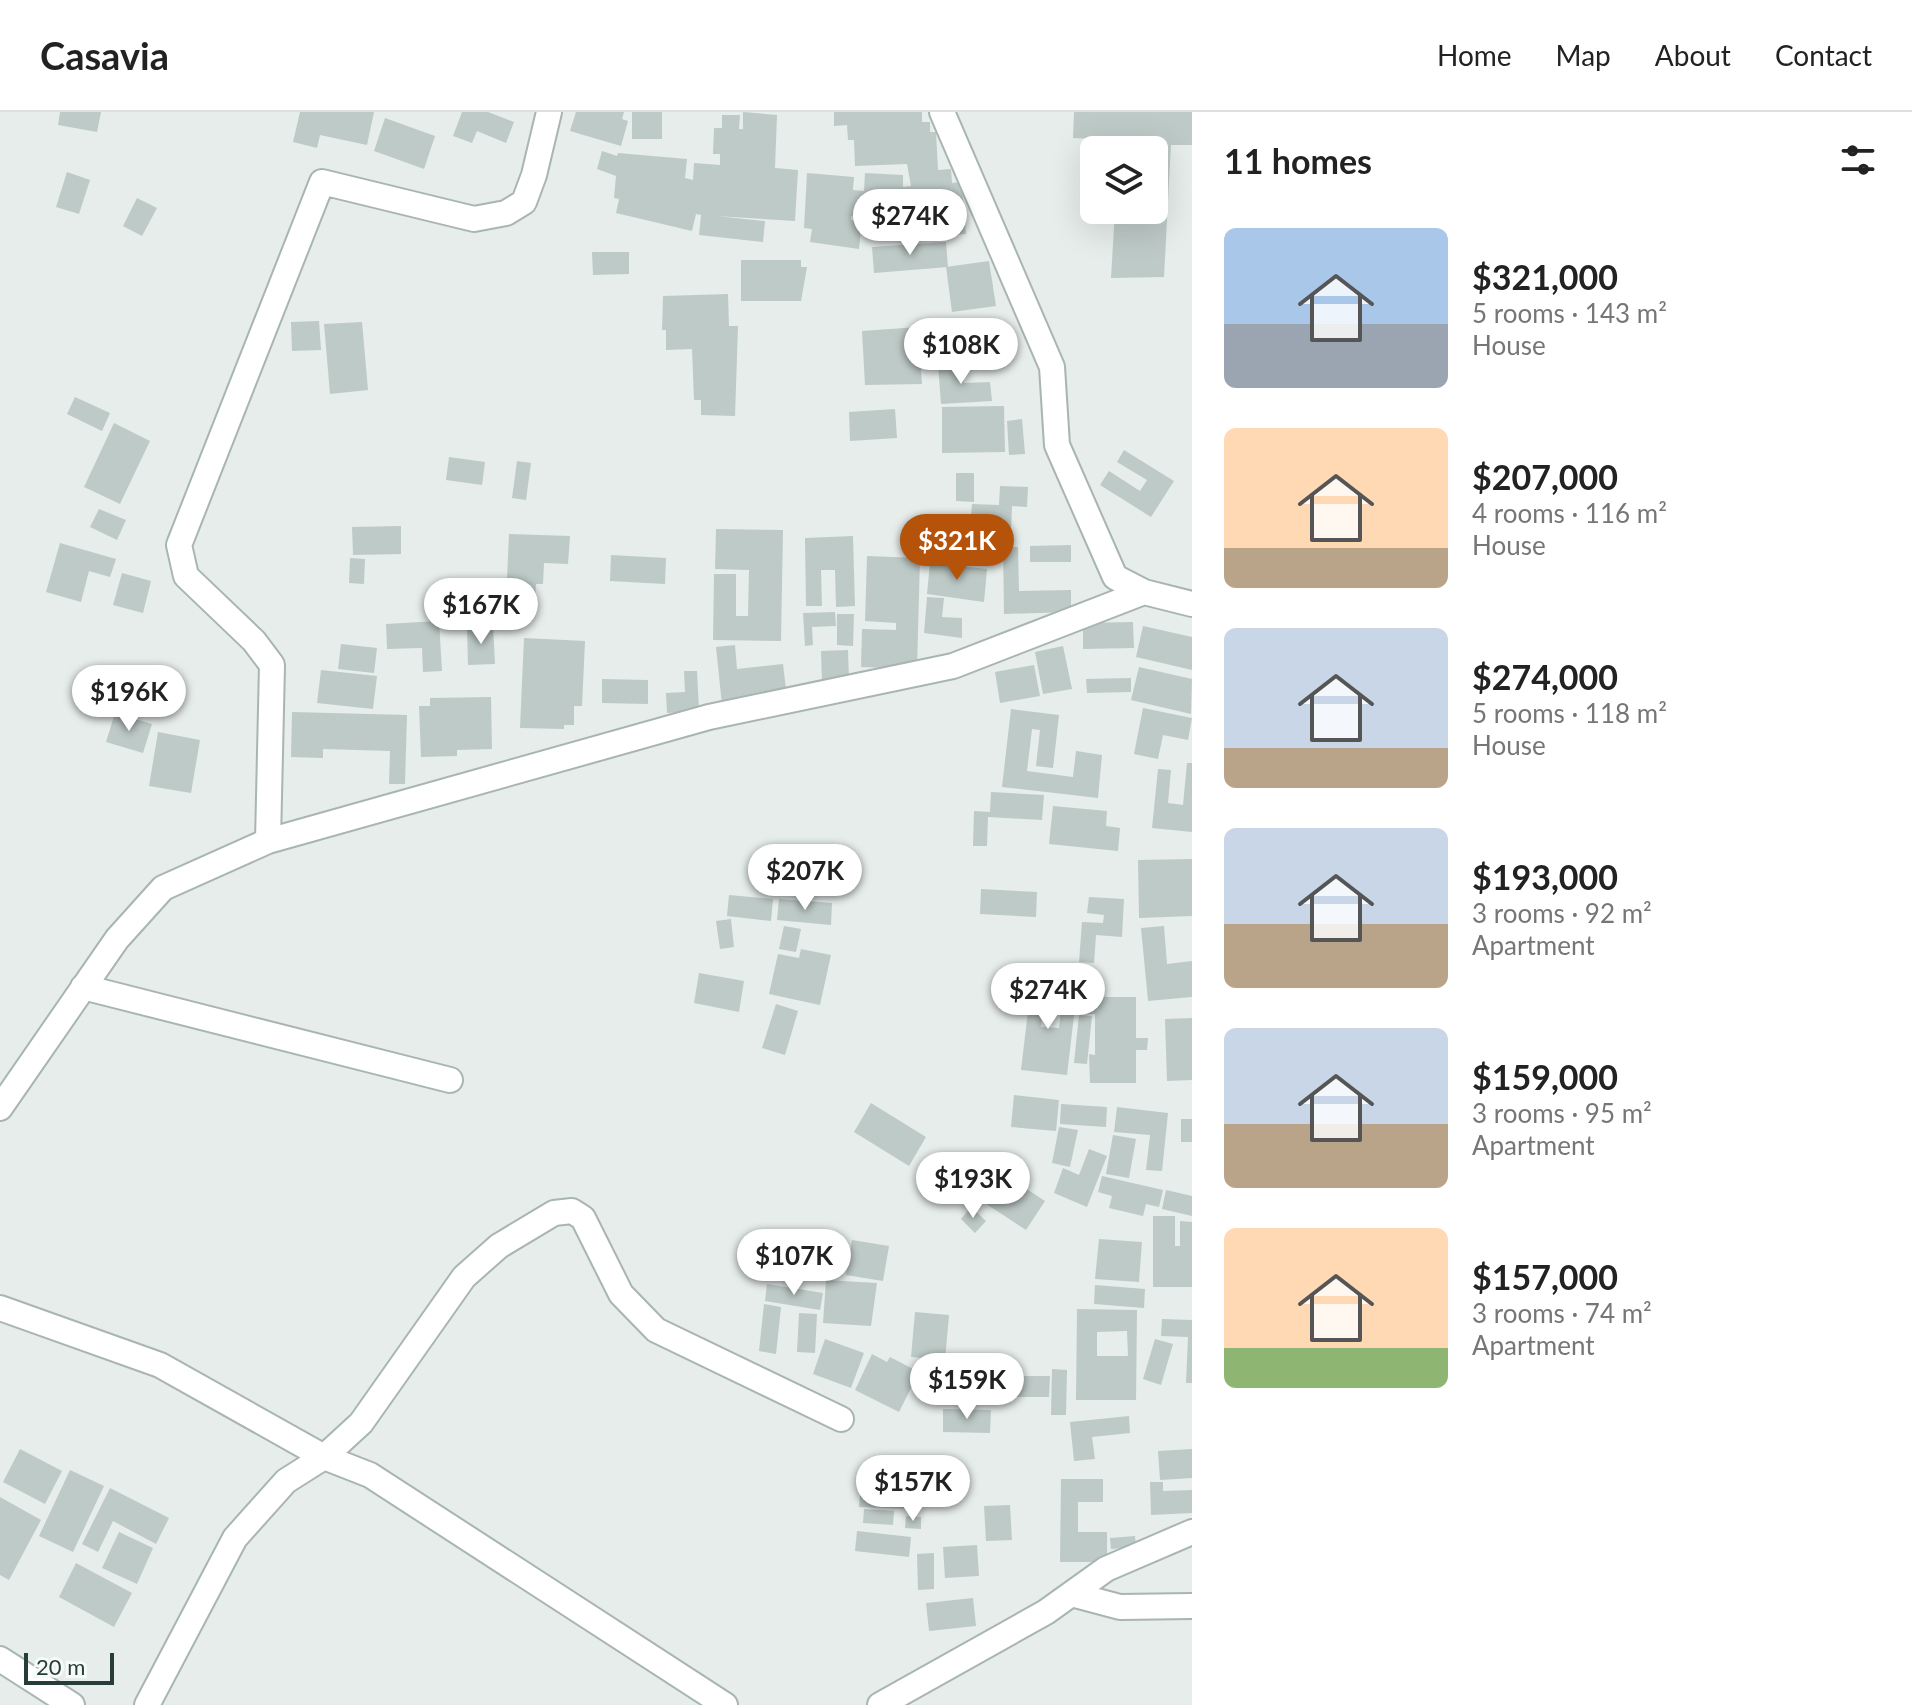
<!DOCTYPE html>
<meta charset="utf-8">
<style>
:root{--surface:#fff;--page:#f6f6f6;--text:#222;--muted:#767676;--line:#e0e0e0;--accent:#b45309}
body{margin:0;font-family:Lato,sans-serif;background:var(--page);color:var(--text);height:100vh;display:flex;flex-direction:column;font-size:30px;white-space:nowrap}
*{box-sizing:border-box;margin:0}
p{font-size:26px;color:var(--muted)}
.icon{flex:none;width:44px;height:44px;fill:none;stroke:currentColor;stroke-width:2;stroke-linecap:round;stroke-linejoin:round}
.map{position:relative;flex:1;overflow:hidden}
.panel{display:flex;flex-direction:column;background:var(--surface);width:720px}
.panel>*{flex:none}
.controls{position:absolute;left:1080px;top:24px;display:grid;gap:16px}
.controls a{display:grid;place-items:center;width:88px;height:88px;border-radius:12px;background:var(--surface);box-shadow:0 8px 32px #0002;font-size:40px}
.scale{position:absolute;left:24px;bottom:20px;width:90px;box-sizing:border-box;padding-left:8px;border:4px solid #273d39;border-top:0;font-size:22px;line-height:28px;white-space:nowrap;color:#273d39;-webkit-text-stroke:6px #f6faf8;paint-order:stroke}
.price{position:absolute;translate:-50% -68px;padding:0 18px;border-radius:28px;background:#fff;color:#222;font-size:26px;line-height:52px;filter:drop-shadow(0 2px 4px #0008)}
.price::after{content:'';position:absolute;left:50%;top:48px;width:24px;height:18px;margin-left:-12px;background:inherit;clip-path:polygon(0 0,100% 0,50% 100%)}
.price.selected{background:var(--accent);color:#fff}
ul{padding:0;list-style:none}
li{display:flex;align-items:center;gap:24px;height:200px;padding:0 32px}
li span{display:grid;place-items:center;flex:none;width:224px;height:160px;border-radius:12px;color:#555}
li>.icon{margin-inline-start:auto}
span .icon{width:96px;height:96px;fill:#fffc;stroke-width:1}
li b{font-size:34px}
h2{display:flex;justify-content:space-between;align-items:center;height:96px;padding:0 32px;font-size:34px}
header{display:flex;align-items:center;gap:48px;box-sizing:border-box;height:112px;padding:0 40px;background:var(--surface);border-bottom:2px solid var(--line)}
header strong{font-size:38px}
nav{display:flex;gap:44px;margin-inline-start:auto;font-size:28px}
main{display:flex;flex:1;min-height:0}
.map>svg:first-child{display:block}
.building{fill:#becac7;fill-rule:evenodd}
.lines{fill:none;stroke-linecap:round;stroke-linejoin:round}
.minor-casing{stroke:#a9b5b1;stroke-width:28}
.minor{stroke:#fff;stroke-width:24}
</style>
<header>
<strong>Casavia</strong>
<nav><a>Home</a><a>Map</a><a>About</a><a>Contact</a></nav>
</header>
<main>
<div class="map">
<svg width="1192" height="1593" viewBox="0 0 1192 1593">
<rect width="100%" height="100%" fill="#e6edea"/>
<path class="building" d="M60 0H101L97 20 58 13Z
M300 0H374L367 33 320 23 317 36 293 30Z
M462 0H488L514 10 506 31 477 19 472 31 453 24Z
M576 0H624L622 7 628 9 621 34 570 19Z
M632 0H662V27H632Z
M743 0 777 3 775 56 798 58 795 109 716 104 765 109 763 130 699 123 701 103 696 102 692 119 616 101 619 87 614 86 616 64 597 57 602 39 617 44 618 41 687 47 685 66 693 68 694 51 720 53V42H713L714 16H722V3H740L739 17H743Z
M834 0H922V10H930V20H936L938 58 951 57 952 71 962 70 966 122 878 129 876 112 863 111V105L851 104V108L862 109 859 137 810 130 812 117 804 116 807 61 854 65 853 78 864 79 865 61 903 63V75L911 74 907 52 855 54 854 28H848L847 13 834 14Z
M1074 0H1192V33H1171L1164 165 1111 166 1115 98H1154V38H1118V28L1073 26Z
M385 6 435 24 424 57 374 39Z
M67 60 90 68 79 102 56 95Z
M137 86 157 96 142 124 123 114Z
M946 130 948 155 874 161 872 135Z
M592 140H629V162L593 163Z
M741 148H801V155H807L801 189H741Z
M989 149 996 194 952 200 946 155Z
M728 182 729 214H738L735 304 701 303V288H694L692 237 666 238V218H662L663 184Z
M319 209 321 238 292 239 291 210Z
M362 210 368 278 330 282 324 212Z
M918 215 922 272 865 273 862 219Z
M963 251 964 271 990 270 992 289 941 292 938 252Z
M75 285 110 301 102 319 67 302Z
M1004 294 1005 340 942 341V295Z
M895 297 897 326 850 329 849 300Z
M1022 307 1025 342 1009 343 1007 309Z
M114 311 150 329 120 392 84 375Z
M1124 338 1174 369 1151 405 1100 373 1109 359 1140 379 1147 368 1117 350Z
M449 345 485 350 482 373 446 368Z
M517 349 531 351 526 388 512 386Z
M956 361H974V390L956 389Z
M1000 374 1028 375 1027 395 1012 394 1011 419 970 418 972 392 999 393Z
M99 397 126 408 117 428 90 415Z
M401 414V442L353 443 352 415Z
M716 417 783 418 781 529 713 528 714 462H736V504H748L749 458 715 457Z
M509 422 570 424 568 452 544 451 543 472H536L535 490 506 489Z
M853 424 855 494 836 495 835 458H821L822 494H806L805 426Z
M60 431 116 447 110 465 89 459 81 490 46 480Z
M1071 433V450H1030V434Z
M1003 435H1018L1019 479 1071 478V500L1004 502Z
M611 443 666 446 665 472 610 469Z
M867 444 920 446 917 557 861 555 862 517 896 518V511L865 509Z
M350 446 365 447 364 472 349 471Z
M930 451 987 457 984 490 927 482Z
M122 461 151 469 143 501 113 493Z
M927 485 944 486 942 505 962 506V526L924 521Z
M835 500 836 514 812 515 813 533 805 534 803 501Z
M837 502H854L853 534 837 533Z
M439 509 442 559 423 560 422 536 387 537 386 512Z
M1133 510 1134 536 1083 537V511Z
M493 514 495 552 468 553 467 515Z
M1143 514 1192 525V558L1136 545Z
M524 526 585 529 582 594H574V613H564V617L520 616Z
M341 532 377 536 374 561 338 557Z
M735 533 737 557 783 552 787 586 722 593 716 535Z
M1063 534 1072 577 1043 582 1035 540Z
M848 538 849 569 822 570 821 539Z
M1034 553 1040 584 1000 591 995 560Z
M1139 555 1192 567 1191 602 1131 588Z
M321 558 377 564 373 597 317 591Z
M684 559H697L699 599 667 601 666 581 685 580Z
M1131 566V580L1087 581 1086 567Z
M602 567 648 568V592L602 591Z
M491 585 492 637 457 638V644L421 645 419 594H430V586Z
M1143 596 1192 606 1188 628 1163 623 1158 647 1134 642Z
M1011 597 1059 603 1053 656 1036 654 1040 618 1032 617 1027 659 1073 665 1076 639 1102 643 1098 686 1002 675Z
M292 600 407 603 405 672H389L390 639 323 637V646L291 645Z
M115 601 152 612 143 641 106 630Z
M158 620 200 628 191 681 149 674Z
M1187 651H1192V720L1152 716 1158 657 1171 658 1168 691 1183 693Z
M991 680 1044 683 1042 708 988 705 987 734H973L974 699 990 700Z
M1053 694 1107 699 1106 714 1120 716 1118 739 1049 732Z
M1192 747V804L1139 806 1138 748Z
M981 777 1037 780 1036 805 980 802Z
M729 783 773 787 771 809 727 804Z
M1089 785 1124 787 1122 825 1096 823 1094 851 1079 850 1082 810 1103 811 1104 803 1087 801Z
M779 787 832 791 831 813 777 808Z
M731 807 734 835 720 837 716 809Z
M784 814 801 817 796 840 779 837Z
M1164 814 1167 852 1192 849V885L1148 889 1141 816Z
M801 837 831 843 820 893 769 882 778 842 799 846Z
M699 861 744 869 739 900 694 891Z
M1031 874 1072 879 1070 894 1075 895 1067 963 1021 958ZM1043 895 1061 897 1059 916 1041 915Z
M1077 885H1136V926H1148L1147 938H1136V971H1090L1089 942 1095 943V902H1077Z
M776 892 798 899 785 943 762 936Z
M1079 903 1092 904 1087 952 1074 951Z
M1192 906V968L1167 969 1165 907Z
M1014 983 1059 988 1056 1019 1011 1015Z
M871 991 926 1025 909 1054 854 1020Z
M1061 992 1107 995 1106 1015 1060 1012Z
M1117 995 1168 1001 1162 1059 1146 1058 1150 1023 1114 1020Z
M1181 1007H1192V1030H1181Z
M1059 1015 1078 1018 1070 1055 1052 1051Z
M1113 1023 1136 1027 1129 1066 1106 1062Z
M1089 1037 1107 1044 1087 1095 1054 1081 1063 1056 1079 1063Z
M996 1057 1045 1089 1026 1118 977 1086Z
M1102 1064 1163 1078 1159 1095 1146 1092 1143 1104 1109 1096 1112 1084 1098 1080Z
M1166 1078 1192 1084V1104L1162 1097Z
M971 1095 986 1109 975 1121 961 1107Z
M1153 1104H1175V1134H1180V1109L1192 1110V1175H1153Z
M1099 1127 1142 1130 1139 1170 1095 1167Z
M852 1128 889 1134 883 1169 846 1163Z
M826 1168 877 1171 871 1214 823 1211Z
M767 1172 823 1181 820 1198 765 1189Z
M1095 1173 1145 1177 1144 1196 1094 1192Z
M764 1192 781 1195 776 1242 759 1239Z
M1077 1197 1137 1198 1136 1288H1076ZM1127 1219 1128 1244H1097V1220Z
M915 1200 949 1203 945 1248 911 1245Z
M799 1201 817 1202 815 1241 797 1240Z
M1162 1207 1192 1208V1271H1186L1188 1225 1161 1224Z
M825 1227 864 1241 851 1276 813 1262Z
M1155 1227 1173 1232 1161 1273 1143 1267Z
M872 1242 887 1250 890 1245 919 1260 899 1300 855 1278Z
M1052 1257 1067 1258 1066 1303H1051Z
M1013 1264H1050L1049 1285H1013Z
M943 1297 991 1298 990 1321 943 1320Z
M1129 1304 1130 1321 1092 1325 1095 1347 1074 1349 1070 1310Z
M20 1337 62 1359 45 1392 3 1370Z
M1192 1337V1366L1160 1368 1158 1339Z
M70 1358 104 1374 73 1440 39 1424Z
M1061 1367H1103V1390H1078V1420H1107V1450H1060Z
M861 1369H881V1375L915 1376 914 1397 859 1395Z
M1150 1370H1163V1379L1192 1378V1401L1151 1403Z
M110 1376 169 1406 156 1432 113 1409 98 1440 82 1432Z
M0 1385 41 1408 9 1468 0 1463Z
M1010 1393 1012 1428 986 1429 984 1394Z
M864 1397 894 1399 893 1413 863 1411Z
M906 1404 921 1405V1417L905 1416Z
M857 1419 911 1425 909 1445 855 1439Z
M119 1420 153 1436 137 1472 102 1456Z
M1135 1424 1136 1435 1111 1437 1110 1426Z
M977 1433 979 1464 945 1466 943 1435Z
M934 1441V1477L918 1478 917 1442Z
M76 1451 132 1481 114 1515 59 1485Z
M973 1486 976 1514 929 1519 926 1491Z"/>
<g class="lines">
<g class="minor-casing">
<path id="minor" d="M942 0 1052 255 1057 333 1115 465 1144 480 1192 492
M268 729 272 553 254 529 186 464 179 433 322 70 474 107 506 101 524 90 534 63 549 0
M83 875 450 968
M0 996 117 827 163 776 268 729 709 605 953 554 1144 480
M0 1196 160 1253 324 1345 370 1363 725 1593
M1071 1482 1120 1495 1192 1494
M0 1547 72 1593
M147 1593 235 1426 286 1369 324 1345 361 1311 464 1165 499 1134 554 1101 572 1099 583 1106 621 1182 656 1218 841 1307
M880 1593 1046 1500 1106 1457 1192 1420"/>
</g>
<use href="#minor" class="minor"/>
</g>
</svg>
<div class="controls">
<a><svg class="icon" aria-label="layers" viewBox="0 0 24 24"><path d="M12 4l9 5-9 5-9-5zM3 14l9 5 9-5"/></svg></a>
</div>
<div class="scale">20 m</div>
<b class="price" style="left:910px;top:145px">$274K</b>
<b class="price" style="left:961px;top:274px">$108K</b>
<b class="price selected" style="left:957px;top:470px">$321K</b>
<b class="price" style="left:481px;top:534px">$167K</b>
<b class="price" style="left:129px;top:621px">$196K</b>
<b class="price" style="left:805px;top:800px">$207K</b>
<b class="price" style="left:1048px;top:919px">$274K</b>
<b class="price" style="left:973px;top:1108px">$193K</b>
<b class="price" style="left:794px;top:1185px">$107K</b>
<b class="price" style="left:967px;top:1309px">$159K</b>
<b class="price" style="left:913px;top:1411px">$157K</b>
</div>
<section class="panel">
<h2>11 homes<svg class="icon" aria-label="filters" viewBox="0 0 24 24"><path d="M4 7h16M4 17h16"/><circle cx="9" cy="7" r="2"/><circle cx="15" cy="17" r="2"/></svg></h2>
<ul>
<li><span style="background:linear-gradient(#a9c7e8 60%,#9aa5b1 0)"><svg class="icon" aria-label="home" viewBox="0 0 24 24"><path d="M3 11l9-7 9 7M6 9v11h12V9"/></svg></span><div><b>$321,000</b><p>5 rooms · 143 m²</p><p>House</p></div></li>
<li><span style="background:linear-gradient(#ffd9b3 75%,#b9a48a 0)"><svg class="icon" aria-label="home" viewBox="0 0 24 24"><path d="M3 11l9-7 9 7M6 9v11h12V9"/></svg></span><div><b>$207,000</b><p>4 rooms · 116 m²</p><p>House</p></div></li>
<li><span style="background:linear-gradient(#c9d6e8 75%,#b9a48a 0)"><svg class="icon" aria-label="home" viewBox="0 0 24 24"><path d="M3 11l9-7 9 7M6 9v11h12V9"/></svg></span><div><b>$274,000</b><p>5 rooms · 118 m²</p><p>House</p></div></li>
<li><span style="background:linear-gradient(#c9d6e8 60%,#b9a48a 0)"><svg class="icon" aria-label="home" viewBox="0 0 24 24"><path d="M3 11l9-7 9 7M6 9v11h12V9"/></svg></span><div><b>$193,000</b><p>3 rooms · 92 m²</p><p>Apartment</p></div></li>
<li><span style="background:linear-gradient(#c9d6e8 60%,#b9a48a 0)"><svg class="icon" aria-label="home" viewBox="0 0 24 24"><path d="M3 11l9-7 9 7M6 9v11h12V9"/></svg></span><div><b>$159,000</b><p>3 rooms · 95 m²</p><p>Apartment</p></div></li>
<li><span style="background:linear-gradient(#ffd9b3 75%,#8fb573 0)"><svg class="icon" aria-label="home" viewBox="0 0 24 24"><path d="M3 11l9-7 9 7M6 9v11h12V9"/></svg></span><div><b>$157,000</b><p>3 rooms · 74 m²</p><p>Apartment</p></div></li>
</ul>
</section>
</main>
